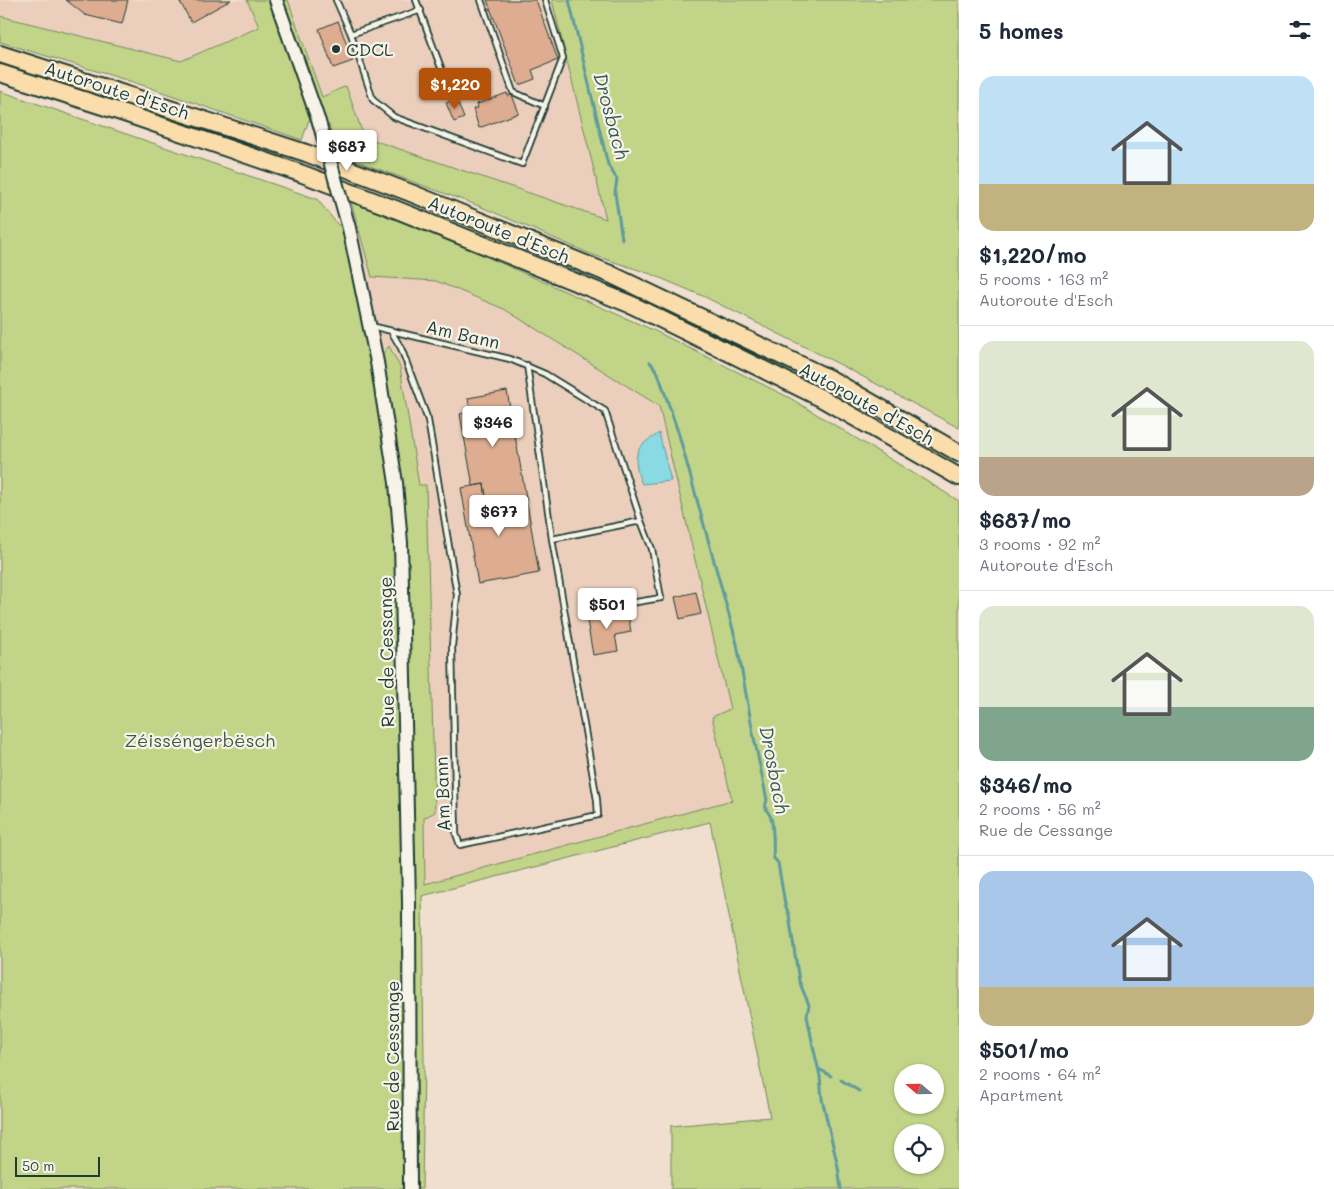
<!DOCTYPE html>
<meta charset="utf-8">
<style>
:root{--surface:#fff;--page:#f6f6f7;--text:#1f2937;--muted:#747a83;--line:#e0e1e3;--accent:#b45309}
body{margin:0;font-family:Mali,sans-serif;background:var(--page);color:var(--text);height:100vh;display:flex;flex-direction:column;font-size:19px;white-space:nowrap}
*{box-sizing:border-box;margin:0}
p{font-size:16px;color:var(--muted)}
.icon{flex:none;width:28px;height:28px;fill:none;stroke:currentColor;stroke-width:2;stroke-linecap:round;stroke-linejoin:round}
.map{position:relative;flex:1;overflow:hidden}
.drawer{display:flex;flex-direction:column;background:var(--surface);width:375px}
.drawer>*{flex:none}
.needle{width:32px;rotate:290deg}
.buttons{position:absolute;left:894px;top:1064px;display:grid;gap:10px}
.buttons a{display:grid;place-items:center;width:50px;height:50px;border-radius:50%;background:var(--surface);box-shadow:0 1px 4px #0004;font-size:25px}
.scale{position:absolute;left:15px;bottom:12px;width:85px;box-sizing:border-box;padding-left:5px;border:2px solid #1f3d34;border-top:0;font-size:14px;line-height:18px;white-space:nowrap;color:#1f3d34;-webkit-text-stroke:4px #f7f3e8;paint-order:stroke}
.price{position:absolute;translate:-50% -42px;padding:0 11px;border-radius:5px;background:#fff;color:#222;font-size:16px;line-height:32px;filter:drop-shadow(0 1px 2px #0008)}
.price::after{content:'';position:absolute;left:50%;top:30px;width:15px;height:11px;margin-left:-8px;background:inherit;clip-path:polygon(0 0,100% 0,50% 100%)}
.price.active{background:var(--accent);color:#fff}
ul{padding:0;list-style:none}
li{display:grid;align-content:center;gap:10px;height:265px;padding:0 20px}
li+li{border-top:1px solid var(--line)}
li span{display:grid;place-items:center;height:155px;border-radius:15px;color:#555}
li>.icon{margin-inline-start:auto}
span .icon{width:90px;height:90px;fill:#fffc;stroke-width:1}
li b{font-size:21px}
h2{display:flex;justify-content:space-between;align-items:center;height:60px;padding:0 20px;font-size:21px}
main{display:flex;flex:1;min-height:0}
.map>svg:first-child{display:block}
.built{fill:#ebcfbc}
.green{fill:#c2d488;stroke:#70885e;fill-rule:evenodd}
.water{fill:#89dae2;stroke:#5f9b9c}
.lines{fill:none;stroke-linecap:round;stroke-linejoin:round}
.stream{stroke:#5f9b9c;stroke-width:3}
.building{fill:#dead91;stroke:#1f3d34}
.service-casing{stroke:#1f3d34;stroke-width:8}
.secondary-casing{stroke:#1f3d34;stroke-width:16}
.motorway-casing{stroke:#1f3d34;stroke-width:20}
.service{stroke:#f7f3e8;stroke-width:4.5}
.secondary{stroke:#f7f3e8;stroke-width:12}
.motorway{stroke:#fbddab;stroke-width:16}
.secondary-bridge-casing{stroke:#1f3d34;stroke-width:16;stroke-linecap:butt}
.secondary-bridge{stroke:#f7f3e8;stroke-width:12}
.poi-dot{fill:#1f3d34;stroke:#f7f3e8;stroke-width:2}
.labels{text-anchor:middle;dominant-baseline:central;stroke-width:4.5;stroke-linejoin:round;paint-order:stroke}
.poi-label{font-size:18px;fill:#1f3d34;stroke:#f7f3e8;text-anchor:start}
.street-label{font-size:18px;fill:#1f3d34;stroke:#f7f3e8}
.park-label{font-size:18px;fill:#405b45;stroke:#f7f3e8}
.water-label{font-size:19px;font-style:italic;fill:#345c57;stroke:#f7f3e8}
</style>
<main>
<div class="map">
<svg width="959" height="1189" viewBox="0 0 959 1189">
<rect width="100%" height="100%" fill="#f0dece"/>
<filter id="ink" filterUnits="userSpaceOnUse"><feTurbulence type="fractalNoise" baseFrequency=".02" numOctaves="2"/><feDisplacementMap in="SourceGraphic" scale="10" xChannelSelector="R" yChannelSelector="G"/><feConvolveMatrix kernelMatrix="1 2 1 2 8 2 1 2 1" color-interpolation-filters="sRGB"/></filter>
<g filter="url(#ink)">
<path class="built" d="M0 0H552L606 219 364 137 346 86 322 97 293 11 181 61 0 16Z
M349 228 359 231 372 277 436 281 504 309 659 406 730 709 712 717 732 800 425 884 424 817 435 812 426 485H419L400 367 377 362Z"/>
<path class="green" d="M247 0H288L322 97 346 86 364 137 606 219 552 0H959V428L841 365 705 297 651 274 593 255 479 206 337 154 329 125 309 120 302 140 136 83 0 42V16L181 61 259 27Z
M0 91 317 199 338 225 349 228 377 361 389 346 400 367 419 485H426L435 812 424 818 425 884 732 800 712 717 730 709 659 406 504 309 436 281 372 277 351 202 476 252 655 331 790 398 959 501V1189H671V1126L770 1117 710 822 422 896 424 1063 422 1189H0ZM902 1072H935V1105H902ZM902 1132H935V1165H902Z"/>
<path class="water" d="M659 433 671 481 642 484C637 473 632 456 642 445 647 440 654 437 659 433Z"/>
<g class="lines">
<path class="stream" d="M569 0 608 165 617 179 615 193 622 239
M650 362 658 373 679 435 737 644 753 733 767 800C763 811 768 809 771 818 773 823 774 851 773 857L778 863 785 904 789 915 799 981 809 1005 807 1016 813 1046 820 1076 822 1099 838 1167 841 1189
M819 1069 831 1076
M841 1080 859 1091"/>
</g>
<path class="building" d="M66 0H128L122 24 85 15Z
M179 0H231L191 22Z
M487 0H536L558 60 532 70 535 79 519 85Z
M338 21 353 61 333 68 319 29Z
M507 93 508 96 512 95 519 113 479 128 473 109 478 108 477 104Z
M456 99 464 118 454 122 446 103Z
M507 391 526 497 487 504 484 484 473 486 460 414 470 412 468 398Z
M484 484 487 504 526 497 539 573 478 584 461 488Z
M696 592 701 614 680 619 675 597Z
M627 608 631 632 615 635 618 651 593 655 586 615Z"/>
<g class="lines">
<g class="service-casing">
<path id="service" d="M336 0 351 34 373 100 394 117 522 164 563 58 545 0
M416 0 451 95
M481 0 513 92 545 106
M351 34 421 10
M371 326 510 359 545 374 605 411 641 521 552 539 597 800 598 815 460 845 456 834 452 646 457 595 428 420 401 348 391 331
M527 365 552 539
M594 609 661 598 652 549 641 521"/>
</g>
<g class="secondary-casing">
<path id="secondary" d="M276 0 319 122
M349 228 377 362 396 483 401 543 409 902 410 1189"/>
</g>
<g class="motorway-casing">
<path id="motorway" d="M0 54 306 153 411 193 610 274 832 380 959 453
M0 73 127 114 300 173 395 209 632 305 821 398 959 477"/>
</g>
<use href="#service" class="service"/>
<use href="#secondary" class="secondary"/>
<use href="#motorway" class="motorway"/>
<g class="secondary-bridge-casing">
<path id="secondary-bridge" d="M319 122 349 228"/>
</g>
<use href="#secondary-bridge" class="secondary-bridge"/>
</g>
</g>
<circle class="poi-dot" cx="336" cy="49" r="5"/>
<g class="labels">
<g class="poi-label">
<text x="346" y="49">CDCL</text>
</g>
<g class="street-label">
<text transform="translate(117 90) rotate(18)">Autoroute d'Esch</text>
<text transform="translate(499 229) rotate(22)">Autoroute d'Esch</text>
<text transform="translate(463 334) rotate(13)">Am Bann</text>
<text transform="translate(867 403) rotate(29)">Autoroute d'Esch</text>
<text transform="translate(386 652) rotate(-91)">Rue de Cessange</text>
<text transform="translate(442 794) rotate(-92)">Am Bann</text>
<text transform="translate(392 1056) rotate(-90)">Rue de Cessange</text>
</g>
<g class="park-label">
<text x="200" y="740">Zéisséngerbësch</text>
</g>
<g class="water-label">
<text transform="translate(612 116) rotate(75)">Drosbach</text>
<text transform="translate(775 770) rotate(79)">Drosbach</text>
</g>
</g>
</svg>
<div class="buttons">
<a><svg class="needle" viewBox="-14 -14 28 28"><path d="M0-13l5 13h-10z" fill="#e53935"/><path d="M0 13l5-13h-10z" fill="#747a83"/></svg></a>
<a><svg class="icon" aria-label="locate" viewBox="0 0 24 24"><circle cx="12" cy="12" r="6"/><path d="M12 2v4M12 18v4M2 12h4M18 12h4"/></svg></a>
</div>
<div class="scale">50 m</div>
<b class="price active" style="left:455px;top:110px">$1,220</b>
<b class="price" style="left:347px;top:172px">$687</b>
<b class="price" style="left:493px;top:448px">$346</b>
<b class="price" style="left:499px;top:537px">$677</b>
<b class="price" style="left:607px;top:630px">$501</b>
</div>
<section class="drawer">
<h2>5 homes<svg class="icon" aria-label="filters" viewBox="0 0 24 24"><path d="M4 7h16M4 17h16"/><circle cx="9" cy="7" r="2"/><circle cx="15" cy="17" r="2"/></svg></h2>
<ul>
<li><span style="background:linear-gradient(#bfe0f5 70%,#c2b280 0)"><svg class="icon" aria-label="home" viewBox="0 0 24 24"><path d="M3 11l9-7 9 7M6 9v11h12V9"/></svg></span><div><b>$1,220/mo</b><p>5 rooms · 163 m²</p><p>Autoroute d'Esch</p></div></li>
<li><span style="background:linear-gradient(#dfe7d0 75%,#b9a48a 0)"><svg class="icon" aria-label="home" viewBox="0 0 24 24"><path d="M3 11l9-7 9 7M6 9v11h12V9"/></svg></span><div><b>$687/mo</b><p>3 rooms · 92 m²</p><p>Autoroute d'Esch</p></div></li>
<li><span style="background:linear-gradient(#dfe7d0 65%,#7fa58c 0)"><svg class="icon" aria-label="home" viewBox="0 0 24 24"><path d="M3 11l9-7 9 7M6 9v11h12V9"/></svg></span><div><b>$346/mo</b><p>2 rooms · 56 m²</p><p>Rue de Cessange</p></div></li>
<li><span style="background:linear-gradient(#a9c7e8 75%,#c2b280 0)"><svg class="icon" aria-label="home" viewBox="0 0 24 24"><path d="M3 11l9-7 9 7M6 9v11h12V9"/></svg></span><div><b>$501/mo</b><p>2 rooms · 64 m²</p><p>Apartment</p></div></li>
</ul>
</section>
</main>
